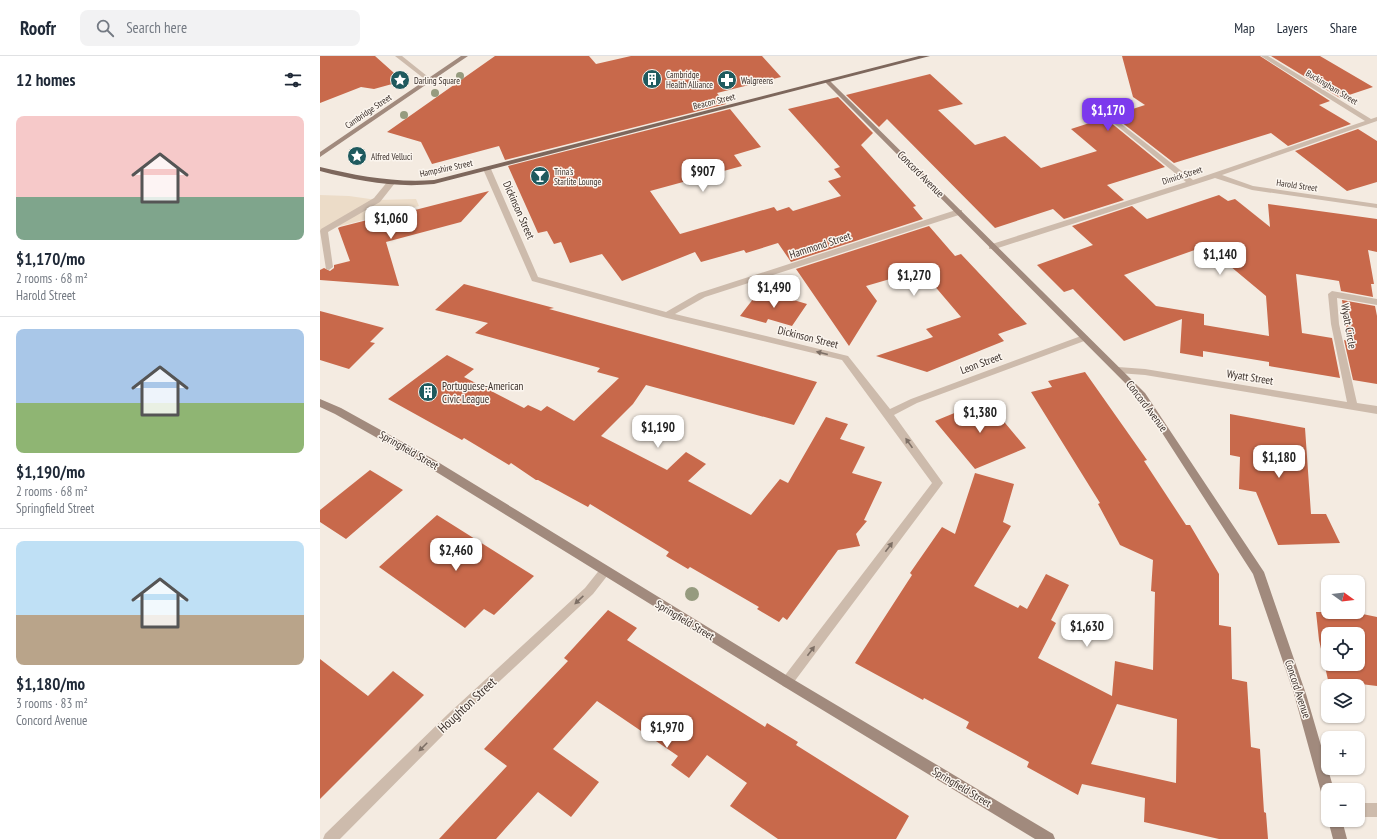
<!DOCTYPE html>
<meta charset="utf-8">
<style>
:root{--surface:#fff;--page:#f2f2f3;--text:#1f2937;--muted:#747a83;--line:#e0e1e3;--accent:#7c3aed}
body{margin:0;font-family:"PT Sans Narrow",sans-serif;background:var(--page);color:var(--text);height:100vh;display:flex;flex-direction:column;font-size:15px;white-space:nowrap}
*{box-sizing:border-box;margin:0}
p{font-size:13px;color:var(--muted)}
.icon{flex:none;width:22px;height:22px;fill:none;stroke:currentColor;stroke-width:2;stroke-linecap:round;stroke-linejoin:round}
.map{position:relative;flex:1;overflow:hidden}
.drawer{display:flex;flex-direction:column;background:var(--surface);width:320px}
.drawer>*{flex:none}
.needle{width:26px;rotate:105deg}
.buttons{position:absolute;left:1001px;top:519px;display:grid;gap:8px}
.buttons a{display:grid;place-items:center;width:44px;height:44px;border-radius:8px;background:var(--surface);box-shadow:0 1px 3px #0004;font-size:20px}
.price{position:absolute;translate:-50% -34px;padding:0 9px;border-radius:8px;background:#fff;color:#222;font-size:13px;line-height:26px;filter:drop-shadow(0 1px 2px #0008)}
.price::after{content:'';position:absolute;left:50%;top:24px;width:12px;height:9px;margin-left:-6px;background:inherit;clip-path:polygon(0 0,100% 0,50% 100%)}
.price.selected{background:var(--accent);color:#fff}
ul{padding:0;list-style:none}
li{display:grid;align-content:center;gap:8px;height:212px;padding:0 16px}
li+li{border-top:1px solid var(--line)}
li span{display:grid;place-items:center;height:124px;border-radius:8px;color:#555}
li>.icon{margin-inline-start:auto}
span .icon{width:72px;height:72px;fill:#fffc;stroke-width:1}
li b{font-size:17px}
h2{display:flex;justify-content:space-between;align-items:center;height:48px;padding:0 16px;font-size:17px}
header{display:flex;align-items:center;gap:24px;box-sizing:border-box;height:56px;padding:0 20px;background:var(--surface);border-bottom:1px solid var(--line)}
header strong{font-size:19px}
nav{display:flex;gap:22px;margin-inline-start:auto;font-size:14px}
.search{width:280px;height:36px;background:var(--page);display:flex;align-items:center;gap:10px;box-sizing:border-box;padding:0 14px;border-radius:8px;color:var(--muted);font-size:15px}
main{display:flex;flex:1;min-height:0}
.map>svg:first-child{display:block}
.plaza{fill:#ecdcc8}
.building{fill:#c8694b;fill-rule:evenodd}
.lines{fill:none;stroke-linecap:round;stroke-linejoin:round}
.lane{fill:#cdbbac;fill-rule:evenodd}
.street{fill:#cdbbac;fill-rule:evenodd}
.secondary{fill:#a18a7d;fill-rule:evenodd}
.primary{fill:#7d675c;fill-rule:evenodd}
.tree{fill:#969b7f}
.oneway{fill:#7d6f65}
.labels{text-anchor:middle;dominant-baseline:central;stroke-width:3;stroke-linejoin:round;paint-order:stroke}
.far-poi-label{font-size:9px;fill:#3b302b;stroke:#fbf5ee;text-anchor:start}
.far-street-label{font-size:9px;fill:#3b302b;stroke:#fbf5ee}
.street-label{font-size:11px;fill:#3b302b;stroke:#fbf5ee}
.poi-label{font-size:11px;fill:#3b302b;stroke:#fbf5ee;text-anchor:start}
.near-street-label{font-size:13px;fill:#3b302b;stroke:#fbf5ee}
</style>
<header>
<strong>Roofr</strong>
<div class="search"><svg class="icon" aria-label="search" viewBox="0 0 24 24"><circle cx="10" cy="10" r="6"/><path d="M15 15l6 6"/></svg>Search here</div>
<nav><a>Map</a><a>Layers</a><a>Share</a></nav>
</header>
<main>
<section class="drawer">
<h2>12 homes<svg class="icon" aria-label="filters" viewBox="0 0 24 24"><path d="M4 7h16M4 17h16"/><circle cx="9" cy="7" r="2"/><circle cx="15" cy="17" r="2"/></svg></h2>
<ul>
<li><span style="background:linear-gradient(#f6c9c9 65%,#7fa58c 0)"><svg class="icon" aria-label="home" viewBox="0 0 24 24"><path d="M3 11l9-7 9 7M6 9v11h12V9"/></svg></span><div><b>$1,170/mo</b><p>2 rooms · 68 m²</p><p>Harold Street</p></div></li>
<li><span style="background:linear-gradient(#a9c7e8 60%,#8fb573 0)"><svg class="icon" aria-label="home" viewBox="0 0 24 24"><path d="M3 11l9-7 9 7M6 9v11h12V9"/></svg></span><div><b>$1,190/mo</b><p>2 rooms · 68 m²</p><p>Springfield Street</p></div></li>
<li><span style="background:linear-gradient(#bfe0f5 60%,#b9a48a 0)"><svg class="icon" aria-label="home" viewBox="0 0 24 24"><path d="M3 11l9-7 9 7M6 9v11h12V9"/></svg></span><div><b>$1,180/mo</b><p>3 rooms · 83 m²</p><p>Concord Avenue</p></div></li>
</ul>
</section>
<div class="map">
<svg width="1057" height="783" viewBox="0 0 1057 783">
<rect width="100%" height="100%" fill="#f4ebe1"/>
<path class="plaza" d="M0 139 29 140 57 144 96 143 99 150 0 175Z"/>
<path class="building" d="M0 0H55L83 25 54 33 41 31 0 47Z
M175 0H269L276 8 311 0H442L461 21 397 37 406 48 185 104 179 90 112 108 101 86 67 76Z
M802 0H940L1010 45 999 49 1031 68 968 90 951 77 854 107 796 62H791L790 66 845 111 787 129 804 144 744 163 733 153 675 172 567 63 559 71 526 39 610 18 643 48 618 54 655 89 685 80 721 112 777 95 751 73 825 49 813 41Z
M951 0H1000L1053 31 1020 42Z
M518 41 553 77 541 89 596 150 593 151 603 163 471 206 458 187 426 197 424 194 381 206 375 196 302 225 282 198 250 207 241 186 234 188 227 175 218 177 188 110 410 53 441 91 414 99 422 110 330 135 360 178 454 151 457 155 469 151 473 155 521 140 508 125 521 121 514 113 520 111 468 53Z
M1038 73 1057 85V126L1027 135 975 95Z
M169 135 141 166 66 186 79 230 0 224V214L4 212 10 215 14 212V209L30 205 18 172 20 171 59 161 60 163Z
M899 139 908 145 915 143 950 171 948 148 1057 163V196L1048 194 1054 228H1051L1053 241 1021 235 1019 225 976 218 982 277 1012 282 1020 322 949 310V306L883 295V301L860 297 862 263 804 285 753 233 744 236 717 209 773 189 752 170 812 150 827 163ZM886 190 946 240 949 280 884 269V258L836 250 804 219Z
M609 170 635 200 641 198 707 268 678 278 684 285 607 316 556 300 613 281 606 273 641 261 601 214 546 230 557 245 529 290 476 213Z
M144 228 234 252 229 253 497 326 474 369 326 329 313 348 281 380 347 414 366 396 386 408 368 425 431 459 460 423 468 427 506 361 528 368 520 383 545 391 532 417 562 426 544 464 547 465 536 478 540 490 518 494 467 564 463 561 459 566 437 553 439 551 370 511 368 513 346 500 349 496 270 448 268 451 218 424H216L191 407 189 409 144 382 142 384 68 343 127 299 154 313 144 321 204 352 208 349 221 355 227 350 254 365 299 322 277 316 280 312 155 277 168 267 115 254Z
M440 234 487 248 472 270 448 263 446 267 420 260Z
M1022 244 1055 250 1057 260V328L1033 324 1024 284 1028 285Z
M0 255 64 272 50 286 55 287 29 313 0 304Z
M765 316 827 404 824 405 866 469H870L899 518V569L911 571 912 623 927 626 931 691 940 693 944 756 946 757 948 783H899L824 766 825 742 762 728 758 739 707 711 709 706 646 672 649 666 604 642 603 644 535 607 592 519 590 517 622 471 635 478 655 417 694 428 683 466 691 470 654 530 698 552 700 549 707 553 726 518 749 529 731 564 736 567 718 602 792 640 795 605 833 614 835 536 831 535 833 504 800 489 778 448 780 447 711 336 732 331 728 325ZM797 648 857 663 856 727 771 708Z
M666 344 706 392 655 413 615 365Z
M910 358 985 372 991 458H1006L1020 487 958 489 936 436 919 433 920 401 910 399Z
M50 414 83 434 26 483 0 466V454Z
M117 459 214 520 174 559 164 553 145 572 59 511Z
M288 554 317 572 307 584 445 671 447 667 478 686 476 689 589 760 576 783H458L410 750 427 727 387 699 369 722 351 709 358 700 277 645 233 693 279 726 251 761 218 736 176 783H119L187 710 164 693 248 605 244 602Z
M996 556H1033L1057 561V630L1008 624 999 584ZM1008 578H1038V608H1008Z
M0 603 48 640 73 615 104 639 0 743Z"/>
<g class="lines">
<path class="lane" d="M68 125H74L75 127 60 146 8 176 13 211 9 214 6 213 0 175 1 173 54 142Z"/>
<path class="street" d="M75 0H82L112 24 107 25Z
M941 0H948L1051 63 1057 61V65L902 119 933 130 1057 148V152L932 134 895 122 675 193H669V189L866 126 791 65V63H795L873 124 1045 65Z
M164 111H170L171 113 218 221 346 256 379 237 636 154H642V158L385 241 355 258 528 300 570 353 591 343 761 280H767L768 282 767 284 597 347 574 359 623 427 471 630 467 632 463 630 461 626 463 622 612 427 522 304 347 262 212 225 163 113Z
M1012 235 1057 243V249L1017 242 1019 268 1037 347 1057 350V358L825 319 798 317 793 314 798 311 825 313 1027 346 1011 268 1008 238Z
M285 510 289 512 291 515 273 538 136 666 20 783H3L5 778 128 658 265 532 281 512Z
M1038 747H1057V761H1038Z"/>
<path class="secondary" d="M141 0H148L0 101V96Z
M506 25H510L825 337 944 516 986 638 1014 734H1008V743L1003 741 1001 736 974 638 933 518 819 341 506 27Z
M0 343 21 352 113 403 471 622 733 778 735 783H715L463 630 105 409 15 358 0 351Z
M1008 764H1022L1027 783H1013Z"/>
<path class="primary" d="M599 0H610L114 128C75 132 38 125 0 115V111C38 120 75 127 114 124Z"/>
</g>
<g class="tree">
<circle cx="140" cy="20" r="4"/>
<circle cx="115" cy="37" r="4"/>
<circle cx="84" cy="59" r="4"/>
<circle cx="372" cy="538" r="7"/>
</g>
<defs><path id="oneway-solid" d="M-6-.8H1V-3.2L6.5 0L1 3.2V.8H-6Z"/></defs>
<g class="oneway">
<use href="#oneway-solid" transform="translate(502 297) rotate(-166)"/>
<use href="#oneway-solid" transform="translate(589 387) rotate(-125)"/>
<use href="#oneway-solid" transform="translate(569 491) rotate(-53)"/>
<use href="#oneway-solid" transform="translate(259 544) rotate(137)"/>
<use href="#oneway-solid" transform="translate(491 595) rotate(-53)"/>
<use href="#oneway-solid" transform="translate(103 691) rotate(135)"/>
</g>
<defs>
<g id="building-disc" transform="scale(1)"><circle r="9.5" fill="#1f5a5e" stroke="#fbf5ee"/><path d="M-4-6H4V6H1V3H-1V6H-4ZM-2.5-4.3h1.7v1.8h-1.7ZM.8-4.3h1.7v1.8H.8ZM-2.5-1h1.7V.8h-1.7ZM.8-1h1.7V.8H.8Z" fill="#fff"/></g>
<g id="sight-disc" transform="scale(1)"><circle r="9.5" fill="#1f5a5e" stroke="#fbf5ee"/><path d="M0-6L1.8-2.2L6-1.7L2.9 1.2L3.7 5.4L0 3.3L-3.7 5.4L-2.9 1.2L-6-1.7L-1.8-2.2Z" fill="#fff"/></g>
<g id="pharmacy-disc" transform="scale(1)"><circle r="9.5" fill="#1f5a5e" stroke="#fbf5ee"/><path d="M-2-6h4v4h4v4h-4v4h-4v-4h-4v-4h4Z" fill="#fff"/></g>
<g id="bar-disc" transform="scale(1)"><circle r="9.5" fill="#1f5a5e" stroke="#fbf5ee"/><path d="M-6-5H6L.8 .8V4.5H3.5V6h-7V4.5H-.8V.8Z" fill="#fff"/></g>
</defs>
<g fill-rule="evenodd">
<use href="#building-disc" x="332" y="23"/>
<use href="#sight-disc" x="80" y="24"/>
<use href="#pharmacy-disc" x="407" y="24"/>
<use href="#sight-disc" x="37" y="100"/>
<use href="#bar-disc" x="220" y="120"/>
<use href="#building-disc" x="108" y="336"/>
</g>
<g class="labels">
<g class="far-poi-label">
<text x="346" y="18">Cambridge<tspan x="346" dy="10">Health Alliance</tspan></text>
<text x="94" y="24">Darling Square</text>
<text x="421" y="24">Walgreens</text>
<text x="51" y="100">Alfred Velluci</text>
<text x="234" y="115">Trina's<tspan x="234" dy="10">Starlite Lounge</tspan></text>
</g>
<g class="far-street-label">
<text transform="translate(1012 31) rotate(31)">Buckingham Street</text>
<text transform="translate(394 45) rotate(-14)">Beacon Street</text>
<text transform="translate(48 55) rotate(-34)">Cambridge Street</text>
<text transform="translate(126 112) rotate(-12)">Hampshire Street</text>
<text transform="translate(862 119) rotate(-18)">Dimick Street</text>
<text transform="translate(977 129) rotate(8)">Harold Street</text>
</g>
<g class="street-label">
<text transform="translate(601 118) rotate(45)">Concord Avenue</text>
<text transform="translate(199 154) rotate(66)">Dickinson Street</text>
<text transform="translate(500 189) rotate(-18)">Hammond Street</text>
<text transform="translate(1029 270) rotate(80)">Wyatt Circle</text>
<text transform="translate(488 281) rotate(14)">Dickinson Street</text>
<text transform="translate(661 307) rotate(-20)">Leon Street</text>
<text transform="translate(930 321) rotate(9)">Wyatt Street</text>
<text transform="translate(827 350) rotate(53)">Concord Avenue</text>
<text transform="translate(89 394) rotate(30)">Springfield Street</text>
<text transform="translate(365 564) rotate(31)">Springfield Street</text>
<text transform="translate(978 633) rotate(72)">Concord Avenue</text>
<text transform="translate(642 731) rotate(31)">Springfield Street</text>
</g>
<g class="poi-label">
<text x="122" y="330">Portuguese-American<tspan x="122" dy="13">Civic League</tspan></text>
</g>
<g class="near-street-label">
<text transform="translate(147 649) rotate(-43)">Houghton Street</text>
</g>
</g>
</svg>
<div class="buttons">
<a><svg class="needle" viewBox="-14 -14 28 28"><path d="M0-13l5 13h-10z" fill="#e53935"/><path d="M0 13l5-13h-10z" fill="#747a83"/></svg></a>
<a><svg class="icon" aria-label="locate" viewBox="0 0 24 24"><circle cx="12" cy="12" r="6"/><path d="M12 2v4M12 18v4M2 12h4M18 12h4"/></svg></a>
<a><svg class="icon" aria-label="layers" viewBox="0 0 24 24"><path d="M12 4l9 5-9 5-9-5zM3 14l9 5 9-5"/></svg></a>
<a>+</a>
<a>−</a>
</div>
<b class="price selected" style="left:788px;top:76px">$1,170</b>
<b class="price" style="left:383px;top:137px">$907</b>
<b class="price" style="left:71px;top:184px">$1,060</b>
<b class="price" style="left:900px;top:220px">$1,140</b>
<b class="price" style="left:594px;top:241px">$1,270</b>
<b class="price" style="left:454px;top:253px">$1,490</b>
<b class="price" style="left:660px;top:378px">$1,380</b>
<b class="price" style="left:338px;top:393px">$1,190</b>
<b class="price" style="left:959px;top:423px">$1,180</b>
<b class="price" style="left:136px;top:516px">$2,460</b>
<b class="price" style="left:767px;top:592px">$1,630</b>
<b class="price" style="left:347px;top:693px">$1,970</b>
</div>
</main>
